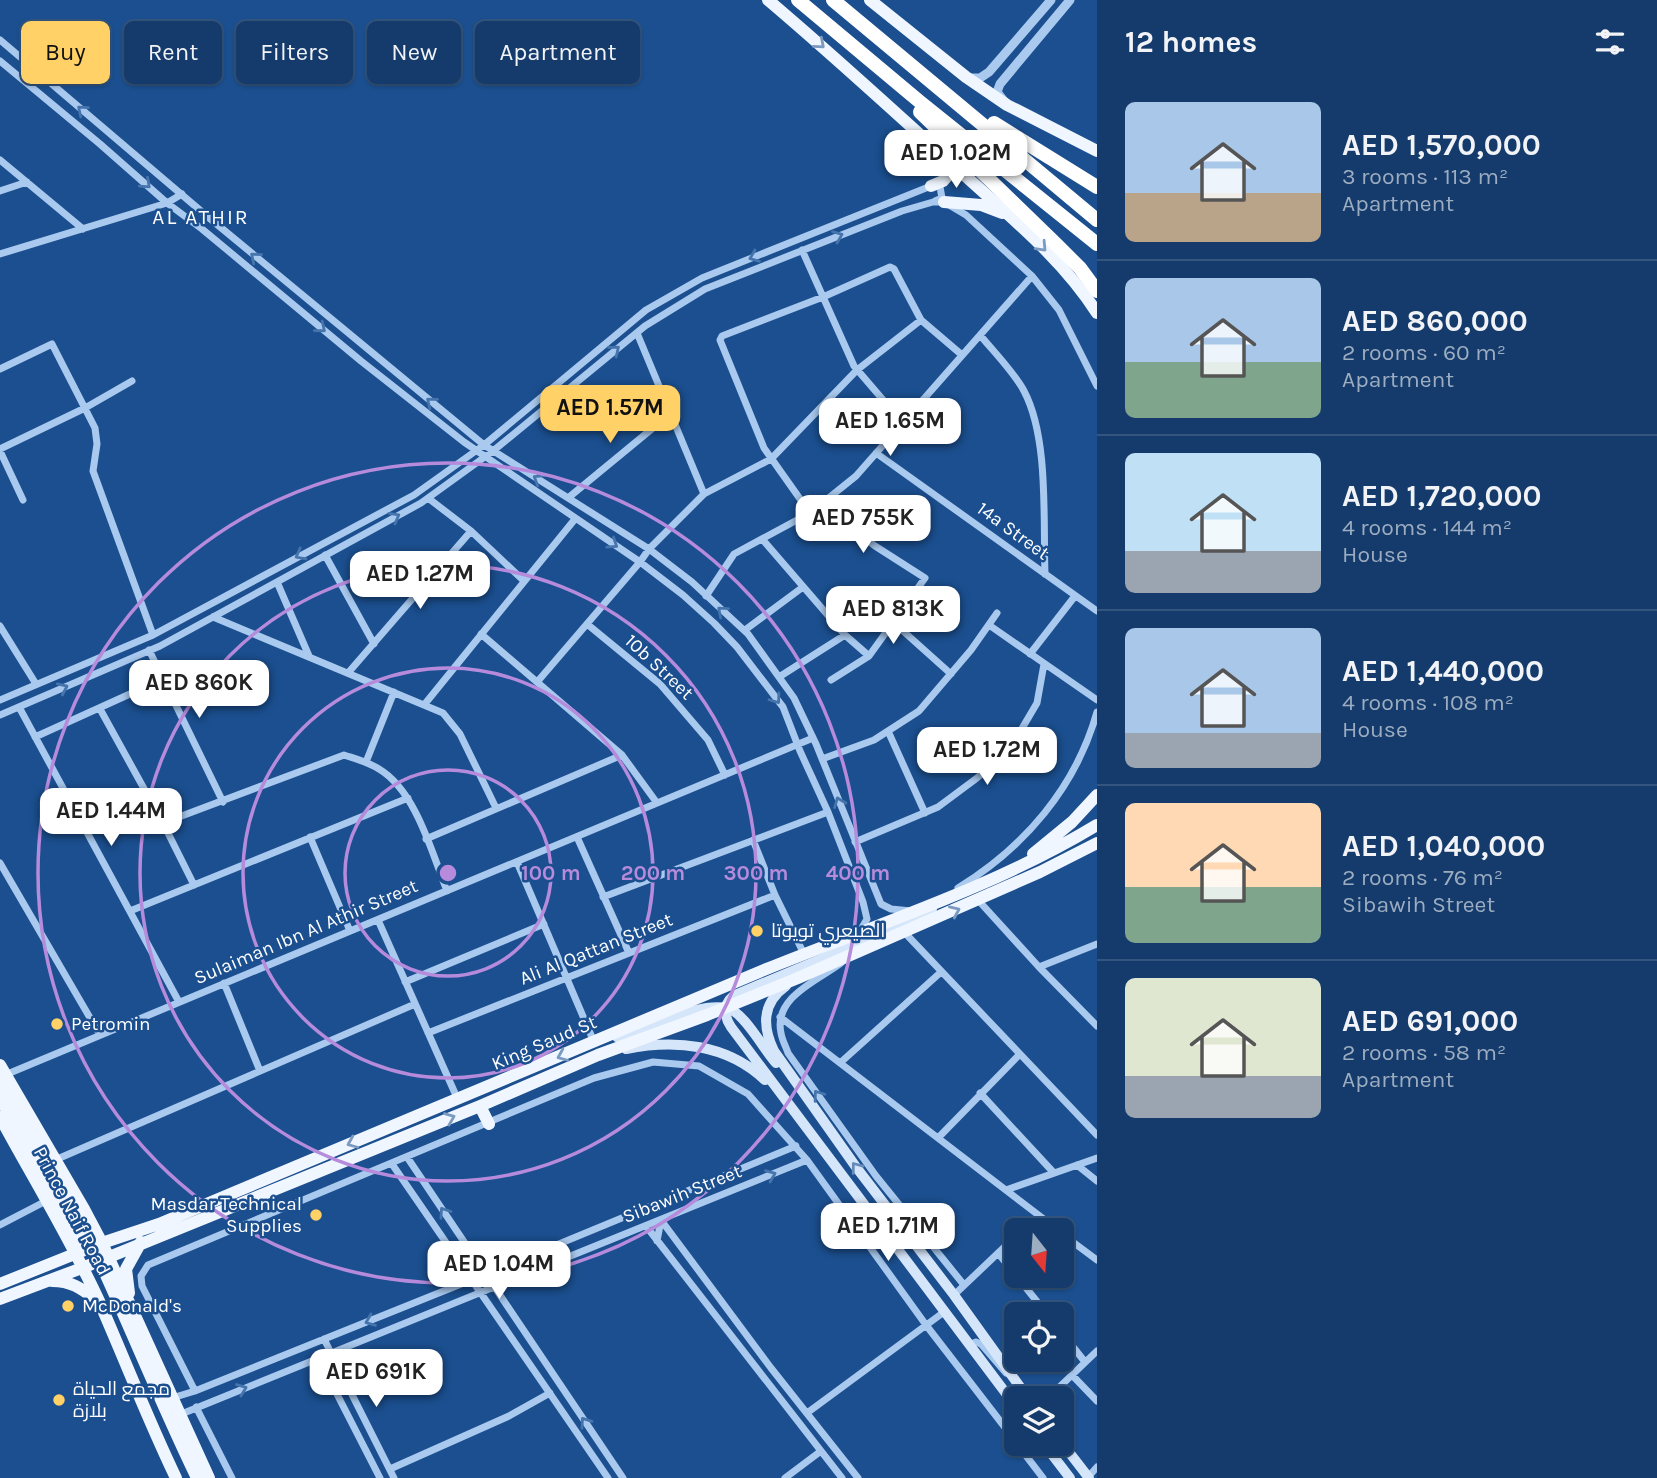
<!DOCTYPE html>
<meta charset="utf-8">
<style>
:root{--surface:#143b6b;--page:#214673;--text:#f1f3f6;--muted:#9dadc1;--line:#33557e;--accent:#ffd166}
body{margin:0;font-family:Karla,Cairo,sans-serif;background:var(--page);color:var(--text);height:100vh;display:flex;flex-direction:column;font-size:26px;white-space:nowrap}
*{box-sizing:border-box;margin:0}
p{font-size:23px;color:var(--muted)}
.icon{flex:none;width:38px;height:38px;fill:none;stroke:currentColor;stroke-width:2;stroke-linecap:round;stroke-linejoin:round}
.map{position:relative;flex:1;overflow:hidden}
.details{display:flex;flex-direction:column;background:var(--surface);width:560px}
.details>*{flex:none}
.banner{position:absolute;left:21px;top:21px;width:665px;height:63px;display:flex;gap:14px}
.needle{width:46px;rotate:163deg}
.fabs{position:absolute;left:1004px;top:1218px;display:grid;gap:14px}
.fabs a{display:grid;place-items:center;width:70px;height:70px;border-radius:10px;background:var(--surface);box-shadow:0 2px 5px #0004,0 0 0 2px var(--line);font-size:35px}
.price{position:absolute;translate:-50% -60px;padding:0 16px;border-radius:14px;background:#fff;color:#222;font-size:23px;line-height:46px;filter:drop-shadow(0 2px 4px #0008)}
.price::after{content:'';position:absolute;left:50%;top:42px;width:21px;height:16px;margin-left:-10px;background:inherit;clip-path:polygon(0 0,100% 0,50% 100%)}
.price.active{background:var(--accent);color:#111}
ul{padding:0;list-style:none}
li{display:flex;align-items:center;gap:21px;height:175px;padding:0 28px}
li+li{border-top:2px solid var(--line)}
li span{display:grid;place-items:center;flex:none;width:196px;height:140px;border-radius:10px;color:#555}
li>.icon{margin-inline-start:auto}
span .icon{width:84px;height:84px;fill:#fffc;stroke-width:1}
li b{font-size:30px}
h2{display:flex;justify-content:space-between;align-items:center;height:84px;padding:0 28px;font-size:30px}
.chip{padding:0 24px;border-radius:10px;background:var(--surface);box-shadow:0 2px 5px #0004,0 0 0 2px var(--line);font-size:24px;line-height:63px}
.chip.active{background:var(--accent);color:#111}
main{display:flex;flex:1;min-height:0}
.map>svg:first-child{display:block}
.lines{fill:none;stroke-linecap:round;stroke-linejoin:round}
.minor{stroke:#a9c9ee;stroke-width:7}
.tertiary{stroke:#a9c9ee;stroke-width:9}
.secondary{stroke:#d6e6fa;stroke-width:10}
.primary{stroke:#f0f6ff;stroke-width:12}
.motorway{stroke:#fff;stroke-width:14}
.primary-bridge{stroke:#f0f6ff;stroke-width:12}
.oneway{stroke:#7b9ac1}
.oneway2{stroke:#4674ac}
.oneway3{stroke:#668bba}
.ring{fill:none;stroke:#b68bdc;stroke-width:3.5}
.poi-dot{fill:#ffd166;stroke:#1b4f8f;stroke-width:2.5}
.labels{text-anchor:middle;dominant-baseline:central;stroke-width:5;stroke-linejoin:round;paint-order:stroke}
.street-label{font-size:19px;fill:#fff;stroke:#1b4f8f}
.poi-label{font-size:19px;fill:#fff;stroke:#1b4f8f;text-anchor:start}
.neighbourhood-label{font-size:21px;letter-spacing:2px;fill:#fff;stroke:#1b4f8f}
.centre{fill:#b68bdc;stroke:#1b4f8f;stroke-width:3.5}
.ring-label{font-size:21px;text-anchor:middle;font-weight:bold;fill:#b68bdc;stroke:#1b4f8f;stroke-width:5;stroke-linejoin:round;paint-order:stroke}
</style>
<main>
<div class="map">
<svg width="1097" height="1478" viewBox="0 0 1097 1478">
<rect width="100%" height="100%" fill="#1b4f8f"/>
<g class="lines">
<path class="minor" d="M0 40 208 217 484 445 649 549 692 582 748 634 794 698 816 744 881 904 891 909 911 911
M0 61 100 144 167 203 202 229 361 361 464 442 640 562 683 595 714 623 737 647 783 707 800 751 828 812 863 902 867 919 860 931
M0 160 83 229
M0 191 27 182
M802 250 854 366 902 422
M0 254 167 203 182 194
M637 333 704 494
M980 335C993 351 1014 372 1024 391 1049 438 1043 520 1045 574
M0 369 52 344 95 428 97 444 93 471 153 635
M0 449 85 408 132 381
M0 451 23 500
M876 453 1097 611
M428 498 471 531 524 581
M568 498 670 414
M820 505 875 546 925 578 869 656 831 680
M810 513 764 448 720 340 722 336 823 297 890 267 894 269 921 320 962 355
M763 540 845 635 869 656
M325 555 374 644
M277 582 309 656
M706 596 734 554 810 513 856 476 1032 276
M213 617 443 713 460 734 496 808
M893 622 951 674
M587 624 660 684 708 740 725 775
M989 625 1097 700
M0 626 36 684
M745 630 803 587
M481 634 622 755 657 803
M149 650 223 802
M1030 654 1075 596
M348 673 471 531
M779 677 845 635
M538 681 640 562 649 549 704 494 771 459 857 370 921 320
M0 700 153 635 414 495 484 445 646 310 702 278 931 186 940 187 942 198 935 201
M424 705 575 519
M19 707 179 1002
M100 709 163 823 194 885
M0 715 160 646 421 503 493 451 645 326 705 289 902 211 933 202H944L966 215 1032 276 1059 310 1097 386
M888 731 925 813
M35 737 163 679
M822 759 874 740 919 711 971 650 997 613
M366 762 394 692
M163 823 344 755C356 759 368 762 379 769 416 791 432 853 447 891
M310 837 350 931
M577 837 629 953
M426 839 622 755
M753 840 775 895 804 954
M855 842 938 807 977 778 1011 747 1037 703 1044 664
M517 862 594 1042
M0 863 100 1035
M958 888C1024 848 1076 787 1097 712
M603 897 828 812
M978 900 1039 967 1097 1026
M130 911 408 798
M378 920 458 1100
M905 933 1097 1135
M841 963C819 980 773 997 781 1033 782 1040 786 1047 788 1053L876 1176 964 1285
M1039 967 1097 944
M405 982 544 924
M224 983 260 1071
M780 1017 1058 1230
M428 1033 775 895
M840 1063 941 972
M5 1075 813 738
M980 1093 1054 1173
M938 1138 1020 1054
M407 1157 623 1478
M55 1160 415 1004
M392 1164 608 1478
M1077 1165 1097 1181
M1006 1190 1097 1158
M661 1220 771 1368 858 1478
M0 1225 46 1201
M646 1226 842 1478
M1022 1230 1038 1215
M1062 1234 1097 1260
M657 1241 661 1220
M998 1253 1047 1314
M954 1295 1017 1235
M1062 1333 1085 1362
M324 1339 394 1478
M969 1345 976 1342 981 1344 1006 1373
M319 1359 380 1478
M1072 1375 1097 1401
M195 1391 142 1286 141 1276 148 1265 594 1078 653 1062 699 1066 748 1094 807 1160 926 1325 1017 1443
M172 1398 195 1391 486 1274 796 1146
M1048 1398 1097 1351
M196 1407 232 1478
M807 1413 944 1312
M179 1415 807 1160
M1017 1444 1043 1478
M390 1469 509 1416 550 1393
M1088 1477 1097 1467
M785 1478 821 1451"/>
<path class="tertiary" d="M969 78H980L989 72 1051 0
M1004 101 997 92 1000 84 1070 0"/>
<path class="secondary" d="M932 909 912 921 737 994C723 1001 723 1015 731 1027L1017 1408
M786 986C762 1003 762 1026 774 1051L856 1167 954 1295 1028 1398
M617 1037C644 1029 713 995 735 1012 750 1023 763 1048 776 1063
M626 1049C675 1039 727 1044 765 1080
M1062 1443 1089 1478
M1044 1444 1070 1478"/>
<path class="primary" d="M768 0C833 55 896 113 960 171 1008 215 1062 258 1097 313
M870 0 966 77 1007 105 1097 151
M931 186 943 181 950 173 946 160
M944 202 981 205 1002 213
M1033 854 1072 822 1097 795
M0 1065 84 1209 102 1243 209 1478
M480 1106 489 1124
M0 1117C33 1178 70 1238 99 1301 125 1360 148 1420 176 1478
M52 1281C71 1281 81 1288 95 1299
M0 1284 102 1243 159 1224 764 970C875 925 995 887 1097 825
M129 1293 126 1269 141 1242
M0 1299 82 1268 480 1106 598 1055 707 1015 798 978 1040 872 1097 843"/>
<path class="motorway" d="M798 0 920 102 1097 244
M833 0 1097 220
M920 112 1057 245 1080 268 1097 291
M994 123 1097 187"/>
<path class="primary-bridge" d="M0 1080C36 1144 74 1206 105 1273 136 1341 164 1410 197 1478
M0 1098 82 1245"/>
</g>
<defs><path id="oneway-chevron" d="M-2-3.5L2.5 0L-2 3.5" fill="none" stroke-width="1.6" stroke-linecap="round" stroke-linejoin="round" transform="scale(1.75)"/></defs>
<g class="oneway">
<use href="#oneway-chevron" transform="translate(820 44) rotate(41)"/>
<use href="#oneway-chevron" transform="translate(1042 247) rotate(47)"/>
<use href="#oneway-chevron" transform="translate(955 911) rotate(-24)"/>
<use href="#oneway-chevron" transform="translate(562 1056) rotate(157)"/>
<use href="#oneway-chevron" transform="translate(450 1118) rotate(-22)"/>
<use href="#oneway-chevron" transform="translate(352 1143) rotate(157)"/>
</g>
<g class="oneway2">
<use href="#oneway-chevron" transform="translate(82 110) rotate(-140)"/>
<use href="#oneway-chevron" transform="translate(146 184) rotate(42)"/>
<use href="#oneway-chevron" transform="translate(838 236) rotate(-22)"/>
<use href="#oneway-chevron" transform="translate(255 257) rotate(-140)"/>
<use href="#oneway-chevron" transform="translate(754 257) rotate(158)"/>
<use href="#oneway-chevron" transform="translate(321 328) rotate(39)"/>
<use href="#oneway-chevron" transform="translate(615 350) rotate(-39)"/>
<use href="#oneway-chevron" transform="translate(431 402) rotate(-141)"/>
<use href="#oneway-chevron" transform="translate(538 479) rotate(-148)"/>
<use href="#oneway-chevron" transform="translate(395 517) rotate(-29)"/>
<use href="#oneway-chevron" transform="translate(613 544) rotate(34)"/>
<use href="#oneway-chevron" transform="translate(300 555) rotate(152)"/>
<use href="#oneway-chevron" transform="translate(722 611) rotate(-139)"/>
<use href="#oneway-chevron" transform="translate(63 688) rotate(-24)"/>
<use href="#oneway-chevron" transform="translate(776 699) rotate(54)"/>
<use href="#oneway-chevron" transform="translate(839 802) rotate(-112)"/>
<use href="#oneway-chevron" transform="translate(818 1095) rotate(-126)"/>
<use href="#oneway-chevron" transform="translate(771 1175) rotate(-22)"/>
<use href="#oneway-chevron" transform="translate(444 1212) rotate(-124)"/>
<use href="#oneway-chevron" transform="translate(370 1321) rotate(158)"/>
<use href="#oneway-chevron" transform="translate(242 1389) rotate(-21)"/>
<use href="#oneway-chevron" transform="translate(585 1422) rotate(-125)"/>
</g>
<use class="oneway3" href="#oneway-chevron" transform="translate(856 1167) rotate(-127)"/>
<g class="ring">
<circle cx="448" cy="873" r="103"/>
<circle cx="448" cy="873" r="205"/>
<circle cx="448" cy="873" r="308"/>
<circle cx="448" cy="873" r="410"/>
</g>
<g class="poi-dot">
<circle cx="757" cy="931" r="7"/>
<circle cx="57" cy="1024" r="7"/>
<circle cx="316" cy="1215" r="7"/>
<circle cx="68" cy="1306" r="7"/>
<circle cx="59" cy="1400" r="7"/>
</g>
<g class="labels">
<g class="street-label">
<text transform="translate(1013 531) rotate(36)">14a Street</text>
<text transform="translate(659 667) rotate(43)">10b Street</text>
<text transform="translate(306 932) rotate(-23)">Sulaiman Ibn Al Athir Street</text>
<text transform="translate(596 949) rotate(-22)">Ali Al Qattan Street</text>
<text transform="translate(544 1043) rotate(-23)">King Saud St</text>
<text transform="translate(682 1194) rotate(-22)">Sibawih Street</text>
<text transform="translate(72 1211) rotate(62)">Prince Naif Road</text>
</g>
<g class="poi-label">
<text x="771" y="931">الصيعري تويوتا</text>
<text x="71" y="1024">Petromin</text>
<text x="302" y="1204" text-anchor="end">Masdar Technical<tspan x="302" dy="22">Supplies</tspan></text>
<text x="82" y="1306">McDonald's</text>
<text x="73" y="1389">مجمع الحياة<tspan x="73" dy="22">بلازة</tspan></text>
</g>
<g class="neighbourhood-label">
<text x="201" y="217">AL ATHIR</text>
</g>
</g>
<circle cx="448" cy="873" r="10" class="centre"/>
<g class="ring-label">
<text x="551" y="880">100 m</text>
<text x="653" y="880">200 m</text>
<text x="756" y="880">300 m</text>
<text x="858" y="880">400 m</text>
</g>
</svg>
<div class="fabs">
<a><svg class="needle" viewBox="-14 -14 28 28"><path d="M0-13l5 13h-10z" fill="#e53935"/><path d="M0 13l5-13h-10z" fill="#9dadc1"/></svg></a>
<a><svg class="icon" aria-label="locate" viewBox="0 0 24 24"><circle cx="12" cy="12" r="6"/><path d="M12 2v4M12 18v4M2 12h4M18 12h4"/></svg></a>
<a><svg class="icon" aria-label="layers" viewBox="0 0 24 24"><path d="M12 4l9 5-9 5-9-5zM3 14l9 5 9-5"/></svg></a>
</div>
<b class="price" style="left:956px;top:190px">AED 1.02M</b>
<b class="price active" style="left:610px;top:445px">AED 1.57M</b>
<b class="price" style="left:890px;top:458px">AED 1.65M</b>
<b class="price" style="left:863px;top:555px">AED 755K</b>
<b class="price" style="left:420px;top:611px">AED 1.27M</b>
<b class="price" style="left:893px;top:646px">AED 813K</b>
<b class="price" style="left:199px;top:720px">AED 860K</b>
<b class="price" style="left:987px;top:787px">AED 1.72M</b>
<b class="price" style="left:111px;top:848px">AED 1.44M</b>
<b class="price" style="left:888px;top:1263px">AED 1.71M</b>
<b class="price" style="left:499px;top:1301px">AED 1.04M</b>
<b class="price" style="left:376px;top:1409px">AED 691K</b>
<div class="banner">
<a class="chip active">Buy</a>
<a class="chip">Rent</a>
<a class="chip">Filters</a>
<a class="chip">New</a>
<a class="chip">Apartment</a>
</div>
</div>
<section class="details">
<h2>12 homes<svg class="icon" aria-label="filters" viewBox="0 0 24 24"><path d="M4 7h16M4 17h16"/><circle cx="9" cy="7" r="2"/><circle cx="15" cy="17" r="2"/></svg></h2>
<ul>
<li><span style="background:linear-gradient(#a9c7e8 65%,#b9a48a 0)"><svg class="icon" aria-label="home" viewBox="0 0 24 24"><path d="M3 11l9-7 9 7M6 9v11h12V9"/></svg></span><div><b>AED 1,570,000</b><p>3 rooms · 113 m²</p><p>Apartment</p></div></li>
<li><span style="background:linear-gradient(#a9c7e8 60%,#7fa58c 0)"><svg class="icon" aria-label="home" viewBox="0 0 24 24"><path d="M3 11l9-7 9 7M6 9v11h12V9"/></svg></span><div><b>AED 860,000</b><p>2 rooms · 60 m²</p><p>Apartment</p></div></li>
<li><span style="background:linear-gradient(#bfe0f5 70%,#9aa5b1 0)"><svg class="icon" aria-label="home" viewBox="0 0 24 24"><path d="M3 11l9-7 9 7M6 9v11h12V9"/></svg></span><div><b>AED 1,720,000</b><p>4 rooms · 144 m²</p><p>House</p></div></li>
<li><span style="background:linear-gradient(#a9c7e8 75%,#9aa5b1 0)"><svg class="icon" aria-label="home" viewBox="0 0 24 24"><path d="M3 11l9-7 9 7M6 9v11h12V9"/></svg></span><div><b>AED 1,440,000</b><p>4 rooms · 108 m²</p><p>House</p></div></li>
<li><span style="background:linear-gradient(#ffd9b3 60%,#7fa58c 0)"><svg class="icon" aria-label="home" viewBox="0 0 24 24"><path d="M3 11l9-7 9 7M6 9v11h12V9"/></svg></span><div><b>AED 1,040,000</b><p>2 rooms · 76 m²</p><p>Sibawih Street</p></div></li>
<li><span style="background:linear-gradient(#dfe7d0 70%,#9aa5b1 0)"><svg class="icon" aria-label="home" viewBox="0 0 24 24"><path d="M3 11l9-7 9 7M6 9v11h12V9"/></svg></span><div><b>AED 691,000</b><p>2 rooms · 58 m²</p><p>Apartment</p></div></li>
</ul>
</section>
</main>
